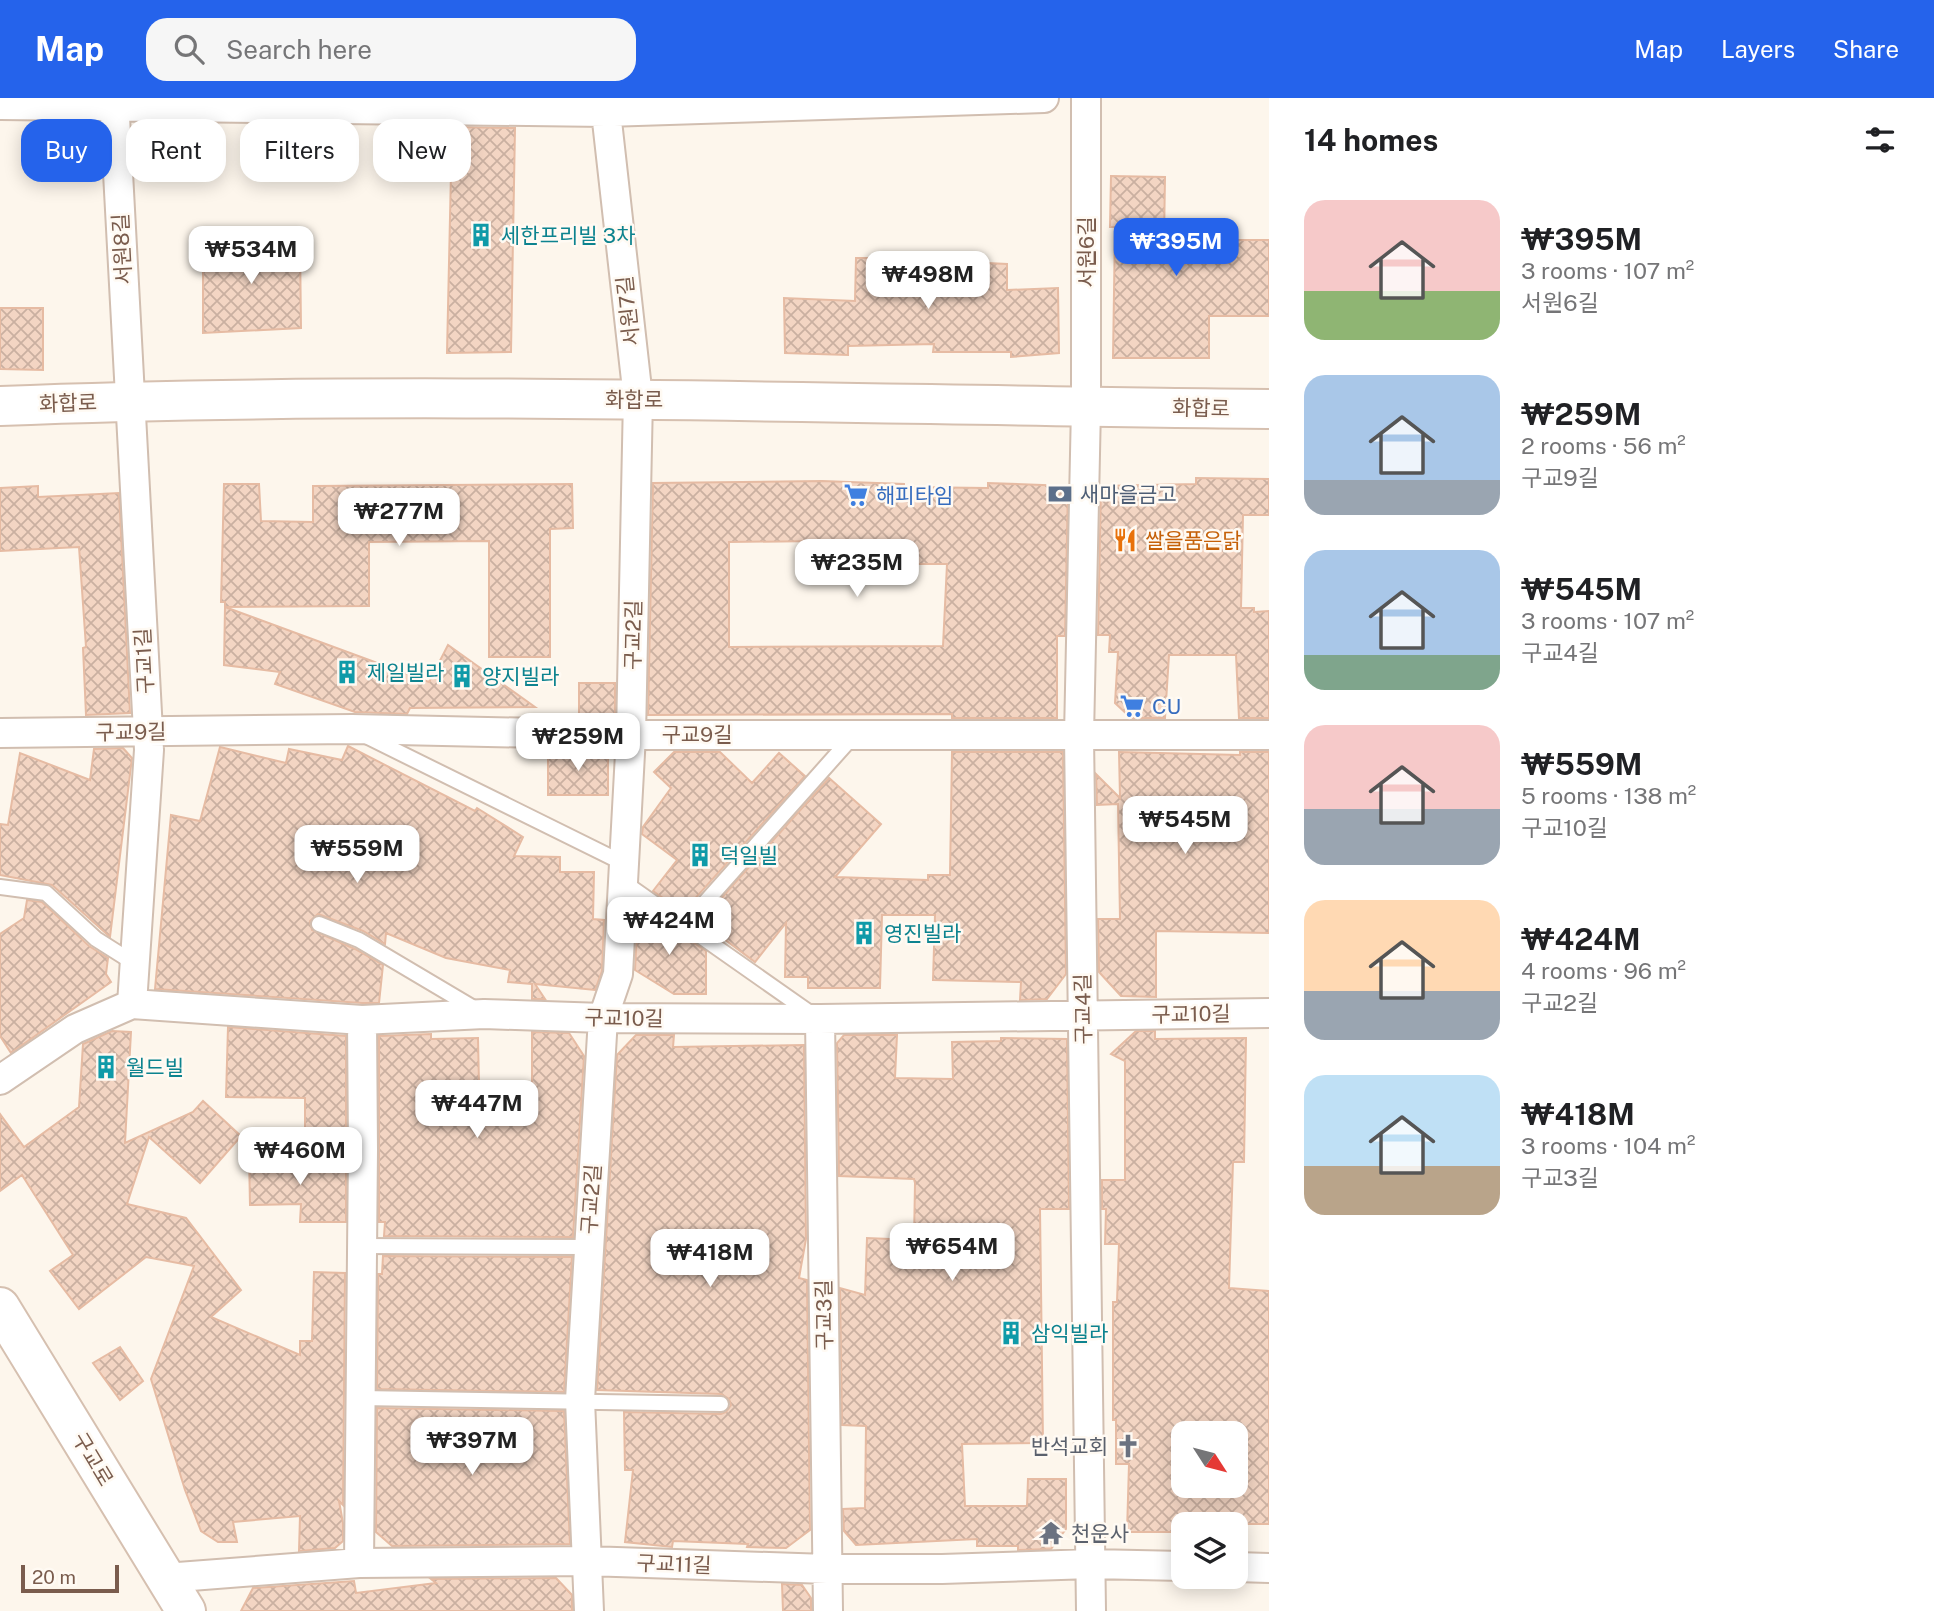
<!DOCTYPE html>
<meta charset="utf-8">
<style>
:root{--surface:#fff;--page:#f6f6f6;--text:#202124;--muted:#757577;--accent:#2563eb}
body{margin:0;font-family:"Public Sans","Noto Sans KR",sans-serif;background:var(--page);color:var(--text);height:100vh;display:flex;flex-direction:column;font-size:26px;white-space:nowrap}
*{box-sizing:border-box;margin:0}
p{font-size:23px;color:var(--muted)}
.icon{flex:none;width:38px;height:38px;fill:none;stroke:currentColor;stroke-width:2;stroke-linecap:round;stroke-linejoin:round}
.map{position:relative;flex:1;overflow:hidden}
.drawer{display:flex;flex-direction:column;background:var(--surface);width:665px}
.drawer>*{flex:none}
.guide{position:absolute;left:21px;top:21px;width:665px;height:63px;display:flex;gap:14px}
.needle{width:46px;rotate:126deg}
.controls{position:absolute;left:1171px;top:1323px;display:grid;gap:14px}
.controls a{display:grid;place-items:center;width:77px;height:77px;border-radius:14px;background:var(--surface);box-shadow:0 4px 18px #0003;font-size:35px}
.scale{position:absolute;left:21px;bottom:18px;width:98px;box-sizing:border-box;padding-left:7px;border:4px solid #7a5c4d;border-top:0;font-size:19px;line-height:24px;white-space:nowrap;color:#7a5c4d;-webkit-text-stroke:5px #fffaf3;paint-order:stroke}
.price{position:absolute;translate:-50% -60px;padding:0 16px;border-radius:14px;background:#fff;color:#222;font-size:23px;line-height:46px;filter:drop-shadow(0 2px 4px #0008)}
.price::after{content:'';position:absolute;left:50%;top:42px;width:21px;height:16px;margin-left:-10px;background:inherit;clip-path:polygon(0 0,100% 0,50% 100%)}
.price.selected{background:var(--accent);color:#fff}
ul{padding:0;list-style:none}
li{display:flex;align-items:center;gap:21px;height:175px;padding:0 35px}
li span{display:grid;place-items:center;flex:none;width:196px;height:140px;border-radius:21px;color:#555}
li>.icon{margin-inline-start:auto}
span .icon{width:84px;height:84px;fill:#fffc;stroke-width:1}
li b{font-size:30px}
h2{display:flex;justify-content:space-between;align-items:center;height:84px;padding:0 35px;font-size:30px}
.chip{padding:0 24px;border-radius:21px;background:var(--surface);box-shadow:0 4px 18px #0003;font-size:24px;line-height:63px}
.chip.selected{background:var(--accent);color:#fff}
header{display:flex;align-items:center;gap:42px;box-sizing:border-box;height:98px;padding:0 35px;background:var(--accent);color:#fff}
header strong{font-size:33px}
nav{display:flex;gap:38px;margin-inline-start:auto;font-size:24px}
.search{width:490px;height:63px;background:var(--page);display:flex;align-items:center;gap:18px;box-sizing:border-box;padding:0 24px;border-radius:21px;color:var(--muted);font-size:26px}
main{display:flex;flex:1;min-height:0}
.map>svg:first-child{display:block}
.building{fill:url(#building-cross-hatch);stroke:#e6bba3;stroke-width:2;fill-rule:evenodd}
.lines{fill:none;stroke-linecap:round;stroke-linejoin:round}
.service-casing{stroke:#d1beb0;stroke-width:18}
.minor-casing{stroke:#d1beb0;stroke-width:32}
.secondary-casing{stroke:#d6c0b0;stroke-width:42}
.service{stroke:#fff;stroke-width:14}
.minor{stroke:#fff;stroke-width:28}
.secondary{stroke:#fff;stroke-width:38}
.labels{text-anchor:middle;dominant-baseline:central;stroke-width:5;stroke-linejoin:round;paint-order:stroke}
.culture-label{font-size:21px;fill:#0d838f;stroke:#fffaf3;text-anchor:start}
.street-label{font-size:21px;fill:#7a5c4d;stroke:#fffaf3}
.service-label{font-size:21px;fill:#4e5e75;stroke:#fffaf3;text-anchor:start}
.shop-label{font-size:21px;fill:#366cbe;stroke:#fffaf3;text-anchor:start}
.food-label{font-size:21px;fill:#c56008;stroke:#fffaf3;text-anchor:start}
.worship-label{font-size:21px;fill:#5b616d;stroke:#fffaf3;text-anchor:end}
</style>
<header>
<strong>Map</strong>
<div class="search"><svg class="icon" aria-label="search" viewBox="0 0 24 24"><circle cx="10" cy="10" r="6"/><path d="M15 15l6 6"/></svg>Search here</div>
<nav><a>Map</a><a>Layers</a><a>Share</a></nav>
</header>
<main>
<div class="map">
<svg width="1269" height="1513" viewBox="0 0 1269 1513">
<defs>
<pattern id="building-cross-hatch" width="8" height="8" patternUnits="userSpaceOnUse" patternTransform="scale(1.75)"><rect width="8" height="8" fill="#f3d5c3"/><path d="M0 0l8 8M0 8l8-8" fill="none" stroke="#cab0a1"/></pattern>
</defs>
<rect width="100%" height="100%" fill="#fdf6ec"/>
<path class="building" d="M452 29 515 30 511 254 447 255Z
M1111 78 1165 79 1164 142H1269V218H1209V260H1113L1115 129H1110Z
M203 144H300L301 230 203 235Z
M856 160H924V162L1007 166V192L1058 190 1059 255 1011 259V254H933L934 246 848 248V257L785 255 784 200 855 203Z
M0 210H43V272L0 271Z
M1196 380 1269 381V417H1243L1241 510H1254V514L1269 513V620H1239L1236 557H1169L1165 620H1131L1115 605 1118 554H1109L1110 537H1098L1101 388 1196 386Z
M822 383 904 386V389L988 390V385L1068 388 1065 538H1057V620H952V616L648 617 653 385ZM818 443 909 447 908 466H947L943 548 729 549V444Z
M224 386H259L261 423 313 424V388L572 386 573 430 550 431V559H489V443L369 444V508L225 509V504H221Z
M38 388V399L119 395 130 615 86 617 83 550 86 549 79 449 0 453V390Z
M225 509 429 584 448 547 535 609 410 610 407 616 355 614 275 586 280 574 224 567Z
M579 585H615V618H609V620L579 619Z
M348 648 475 713 477 710 523 739 514 758 560 759V774H594L593 821 604 822 602 873 595 892 535 886 545 901H532V886L508 884 510 872 446 860 386 835 385 846 363 833 318 816 310 823 312 832 355 851 383 867 379 905H362L155 891 171 717 200 723 220 649 286 665 289 651 342 662Z
M123 650 132 660 110 839 52 787 0 777V726L8 727 20 655 90 682 94 651Z
M548 652 608 653V697H548Z
M674 654H720L752 685 779 655 805 678 683 814 653 793 677 762 642 736 643 729 671 690 654 674Z
M952 654H1063L1066 876 1047 901 1020 902 1021 884 933 882 935 817H882L880 890H808V879H785L786 825 755 864 705 827V830L699 825 829 680 881 726 835 779 928 782V777H950Z
M1119 654 1240 657V654H1269V835L1156 833V899L1121 898 1099 874 1098 821H1120L1118 706 1097 707 1096 676 1120 700Z
M27 802 42 804 89 848 108 860 106 876 111 884 11 955 0 938V836L24 820Z
M642 809 706 853V896H674L635 872 638 813Z
M228 929 346 938V1043L305 1046V1000L226 999Z
M112 933 131 934 125 1045 193 1014 203 1003 241 1038 200 1085 149 1039 127 1106 186 1120 241 1192 211 1219 300 1257V1243H312L314 1174 345 1175 343 1407 339 1403 343 1425V1443L335 1450 299 1453 300 1418 233 1424 237 1444H218L201 1433 185 1392 151 1281 194 1168 146 1159 79 1211 50 1173 73 1157 22 1077 0 1093V1016L24 1049 79 1009 83 946Z
M1136 933H1155V941L1246 940 1244 1064H1233L1229 1190 1269 1193V1426H1176V1434H1127L1129 1366H1116V1322H1113V1204H1117L1119 1146H1105L1106 1111H1102V1082H1125V963L1111 956ZM1183 1335H1237L1236 1388H1183Z
M532 934 569 935 584 958 573 1139 384 1138 385 1124H379V938L431 936V941L478 940 479 985 532 986Z
M636 937H674L673 949 804 947 806 1141 799 1180 807 1182 810 1432 786 1450 747 1449 748 1446 673 1443 672 1449 625 1444 633 1372H625L624 1314 721 1316 726 1314 731 1307 729 1301 721 1296 597 1292 617 957Z
M844 937H897L895 980 953 981 952 944 1001 943V940L1067 941 1069 1111H1040L1043 1345 962 1346 965 1408H1027L1028 1381H1066V1431L1051 1451 1018 1452V1448H977V1441L856 1447 844 1433 843 1411 865 1410 866 1328 842 1327 840 1190 865 1197 867 1140 914 1142 915 1085 914 1081 839 1078 837 945Z
M281 1056 283 1062 291 1066 346 1063V1124H300L301 1106 250 1107 249 1057Z
M383 1158 572 1159 564 1294 377 1291 378 1176H382Z
M120 1249 143 1283 120 1302 93 1265Z
M377 1310 564 1313 570 1446 392 1448 376 1434Z
M556 1480 572 1497V1513H241L253 1490 354 1483 356 1495 436 1485 431 1481Z
M782 1486 802 1487 811 1500V1513H783Z"/>
<g class="lines">
<g class="service-casing">
<path id="service" d="M366 638 623 765
M622 783 813 917
M0 789 46 795 96 841 134 865
M319 826 359 842 477 912
M685 827 854 637
M291 1056 363 1052
M362 1148 587 1149
M361 1300 721 1306"/>
</g>
<g class="minor-casing">
<path id="minor" d="M114 0 149 652 132 906
M1086 0V309L1079 638 1091 1513
M0 7 606 14 1044 0
M0 635 352 631 631 637H1269
M820 921 828 1513
M0 982 75 931 132 906 362 922 484 916 603 920 820 921 1269 915
M359 1465 363 1052 362 922
M1236 1469 1269 1470
M165 1480 359 1465 587 1463 827 1471H942L1091 1466 1183 1468
M589 1513 580 1302 603 920 618 876 631 637 638 300 606 14 607 0"/>
</g>
<g class="secondary-casing">
<path id="secondary" d="M0 308C423 291 846 307 1269 311
M0 1209 186 1513"/>
</g>
<use href="#service" class="service"/>
<use href="#minor" class="minor"/>
<use href="#secondary" class="secondary"/>
</g>
<defs>
<g id="building-bare" transform="scale(1.89)"><path d="M-4-6H4V6H1V3H-1V6H-4ZM-2.5-4.3h1.7v1.8h-1.7ZM.8-4.3h1.7v1.8H.8ZM-2.5-1h1.7V.8h-1.7ZM.8-1h1.7V.8H.8Z" fill="#0f9aa8" stroke="#fffaf3" stroke-width="2.5" paint-order="stroke"/></g>
<g id="bank-bare" transform="scale(1.89)"><path d="M-6-4H6V4H-6ZM0-2.3a2.3 2.3 0 1 0 0 4.6a2.3 2.3 0 1 0 0-4.6Z" fill="#5c6f8a" stroke="#fffaf3" stroke-width="2.5" paint-order="stroke"/></g>
<g id="supermarket-bare" transform="scale(1.89)"><path d="M-6-5.5h2.5l.6 2H6L4.5 2H-2.5L-4.4-4H-6ZM-1.5 3.2a1.3 1.3 0 1 0 .1 0ZM3 3.2a1.3 1.3 0 1 0 .1 0Z" fill="#3f7fe0" stroke="#fffaf3" stroke-width="2.5" paint-order="stroke"/></g>
<g id="restaurant-bare" transform="scale(1.89)"><path d="M-5-6h1v4h1v-4h1v4h1v-4h1v5L-1.5 .5V6h-2V.5L-5-1ZM5-6V6H3V1.5H1.5Q1.5-4 5-6Z" fill="#e8710a" stroke="#fffaf3" stroke-width="2.5" paint-order="stroke"/></g>
<g id="church-bare" transform="scale(1.89)"><path d="M-1.2-6h2.4v3.5h3.3v2.4h-3.3V6h-2.4V-.1h-3.3v-2.4h3.3Z" fill="#6b7280" stroke="#fffaf3" stroke-width="2.5" paint-order="stroke"/></g>
<g id="temple-bare" transform="scale(1.89)"><path d="M0-6L5-2H3V0L6.5 2.5H4V6H1.5V3h-3V6H-4V2.5H-6.5L-3 0V-2H-5Z" fill="#6b7280" stroke="#fffaf3" stroke-width="2.5" paint-order="stroke"/></g>
</defs>
<g fill-rule="evenodd">
<use href="#building-bare" x="481" y="137"/>
<use href="#bank-bare" x="1060" y="396"/>
<use href="#supermarket-bare" x="856" y="397"/>
<use href="#restaurant-bare" x="1125" y="442"/>
<use href="#building-bare" x="347" y="574"/>
<use href="#building-bare" x="462" y="578"/>
<use href="#supermarket-bare" x="1132" y="608"/>
<use href="#building-bare" x="700" y="757"/>
<use href="#building-bare" x="864" y="835"/>
<use href="#building-bare" x="106" y="969"/>
<use href="#building-bare" x="1011" y="1235"/>
<use href="#church-bare" x="1128" y="1348"/>
<use href="#temple-bare" x="1051" y="1435"/>
</g>
<g class="labels">
<g class="culture-label">
<text x="501" y="137">세한프리빌 3차</text>
<text x="367" y="574">제일빌라</text>
<text x="482" y="578">양지빌라</text>
<text x="720" y="757">덕일빌</text>
<text x="884" y="835">영진빌라</text>
<text x="126" y="969">월드빌</text>
<text x="1031" y="1235">삼익빌라</text>
</g>
<g class="street-label">
<text transform="translate(122 151) rotate(-93)">서원8길</text>
<text transform="translate(1086 154) rotate(-90)">서원6길</text>
<text transform="translate(628 213) rotate(-96)">서원7길</text>
<text x="634" y="301">화합로</text>
<text transform="translate(68 305) rotate(-2)">화합로</text>
<text transform="translate(1201 310) rotate(1)">화합로</text>
<text transform="translate(633 537) rotate(-89)">구교2길</text>
<text transform="translate(144 563) rotate(-93)">구교1길</text>
<text transform="translate(131 634) rotate(-1)">구교9길</text>
<text x="697" y="636">구교9길</text>
<text transform="translate(1083 911) rotate(-91)">구교4길</text>
<text transform="translate(1191 916) rotate(-1)">구교10길</text>
<text transform="translate(624 920) rotate(1)">구교10길</text>
<text transform="translate(591 1101) rotate(-86)">구교2길</text>
<text transform="translate(824 1217) rotate(-91)">구교3길</text>
<text transform="translate(93 1361) rotate(59)">구교로</text>
<text transform="translate(674 1466) rotate(2)">구교11길</text>
</g>
<g class="service-label">
<text x="1080" y="396">새마을금고</text>
</g>
<g class="shop-label">
<text x="876" y="397">해피타임</text>
<text x="1152" y="608">CU</text>
</g>
<g class="food-label">
<text x="1145" y="442">쌀을품은닭</text>
</g>
<g class="worship-label">
<text x="1108" y="1348">반석교회</text>
<text x="1071" y="1435" text-anchor="start">천운사</text>
</g>
</g>
</svg>
<div class="controls">
<a><svg class="needle" viewBox="-14 -14 28 28"><path d="M0-13l5 13h-10z" fill="#e53935"/><path d="M0 13l5-13h-10z" fill="#757577"/></svg></a>
<a><svg class="icon" aria-label="layers" viewBox="0 0 24 24"><path d="M12 4l9 5-9 5-9-5zM3 14l9 5 9-5"/></svg></a>
</div>
<div class="scale">20 m</div>
<b class="price selected" style="left:1176px;top:180px">₩395M</b>
<b class="price" style="left:251px;top:188px">₩534M</b>
<b class="price" style="left:928px;top:213px">₩498M</b>
<b class="price" style="left:399px;top:450px">₩277M</b>
<b class="price" style="left:857px;top:501px">₩235M</b>
<b class="price" style="left:578px;top:675px">₩259M</b>
<b class="price" style="left:1185px;top:758px">₩545M</b>
<b class="price" style="left:357px;top:787px">₩559M</b>
<b class="price" style="left:669px;top:859px">₩424M</b>
<b class="price" style="left:477px;top:1042px">₩447M</b>
<b class="price" style="left:300px;top:1089px">₩460M</b>
<b class="price" style="left:952px;top:1185px">₩654M</b>
<b class="price" style="left:710px;top:1191px">₩418M</b>
<b class="price" style="left:472px;top:1379px">₩397M</b>
<div class="guide">
<a class="chip selected">Buy</a>
<a class="chip">Rent</a>
<a class="chip">Filters</a>
<a class="chip">New</a>
</div>
</div>
<section class="drawer">
<h2>14 homes<svg class="icon" aria-label="filters" viewBox="0 0 24 24"><path d="M4 7h16M4 17h16"/><circle cx="9" cy="7" r="2"/><circle cx="15" cy="17" r="2"/></svg></h2>
<ul>
<li><span style="background:linear-gradient(#f6c9c9 65%,#8fb573 0)"><svg class="icon" aria-label="home" viewBox="0 0 24 24"><path d="M3 11l9-7 9 7M6 9v11h12V9"/></svg></span><div><b>₩395M</b><p>3 rooms · 107 m²</p><p>서원6길</p></div></li>
<li><span style="background:linear-gradient(#a9c7e8 75%,#9aa5b1 0)"><svg class="icon" aria-label="home" viewBox="0 0 24 24"><path d="M3 11l9-7 9 7M6 9v11h12V9"/></svg></span><div><b>₩259M</b><p>2 rooms · 56 m²</p><p>구교9길</p></div></li>
<li><span style="background:linear-gradient(#a9c7e8 75%,#7fa58c 0)"><svg class="icon" aria-label="home" viewBox="0 0 24 24"><path d="M3 11l9-7 9 7M6 9v11h12V9"/></svg></span><div><b>₩545M</b><p>3 rooms · 107 m²</p><p>구교4길</p></div></li>
<li><span style="background:linear-gradient(#f6c9c9 60%,#9aa5b1 0)"><svg class="icon" aria-label="home" viewBox="0 0 24 24"><path d="M3 11l9-7 9 7M6 9v11h12V9"/></svg></span><div><b>₩559M</b><p>5 rooms · 138 m²</p><p>구교10길</p></div></li>
<li><span style="background:linear-gradient(#ffd9b3 65%,#9aa5b1 0)"><svg class="icon" aria-label="home" viewBox="0 0 24 24"><path d="M3 11l9-7 9 7M6 9v11h12V9"/></svg></span><div><b>₩424M</b><p>4 rooms · 96 m²</p><p>구교2길</p></div></li>
<li><span style="background:linear-gradient(#bfe0f5 65%,#b9a48a 0)"><svg class="icon" aria-label="home" viewBox="0 0 24 24"><path d="M3 11l9-7 9 7M6 9v11h12V9"/></svg></span><div><b>₩418M</b><p>3 rooms · 104 m²</p><p>구교3길</p></div></li>
</ul>
</section>
</main>
